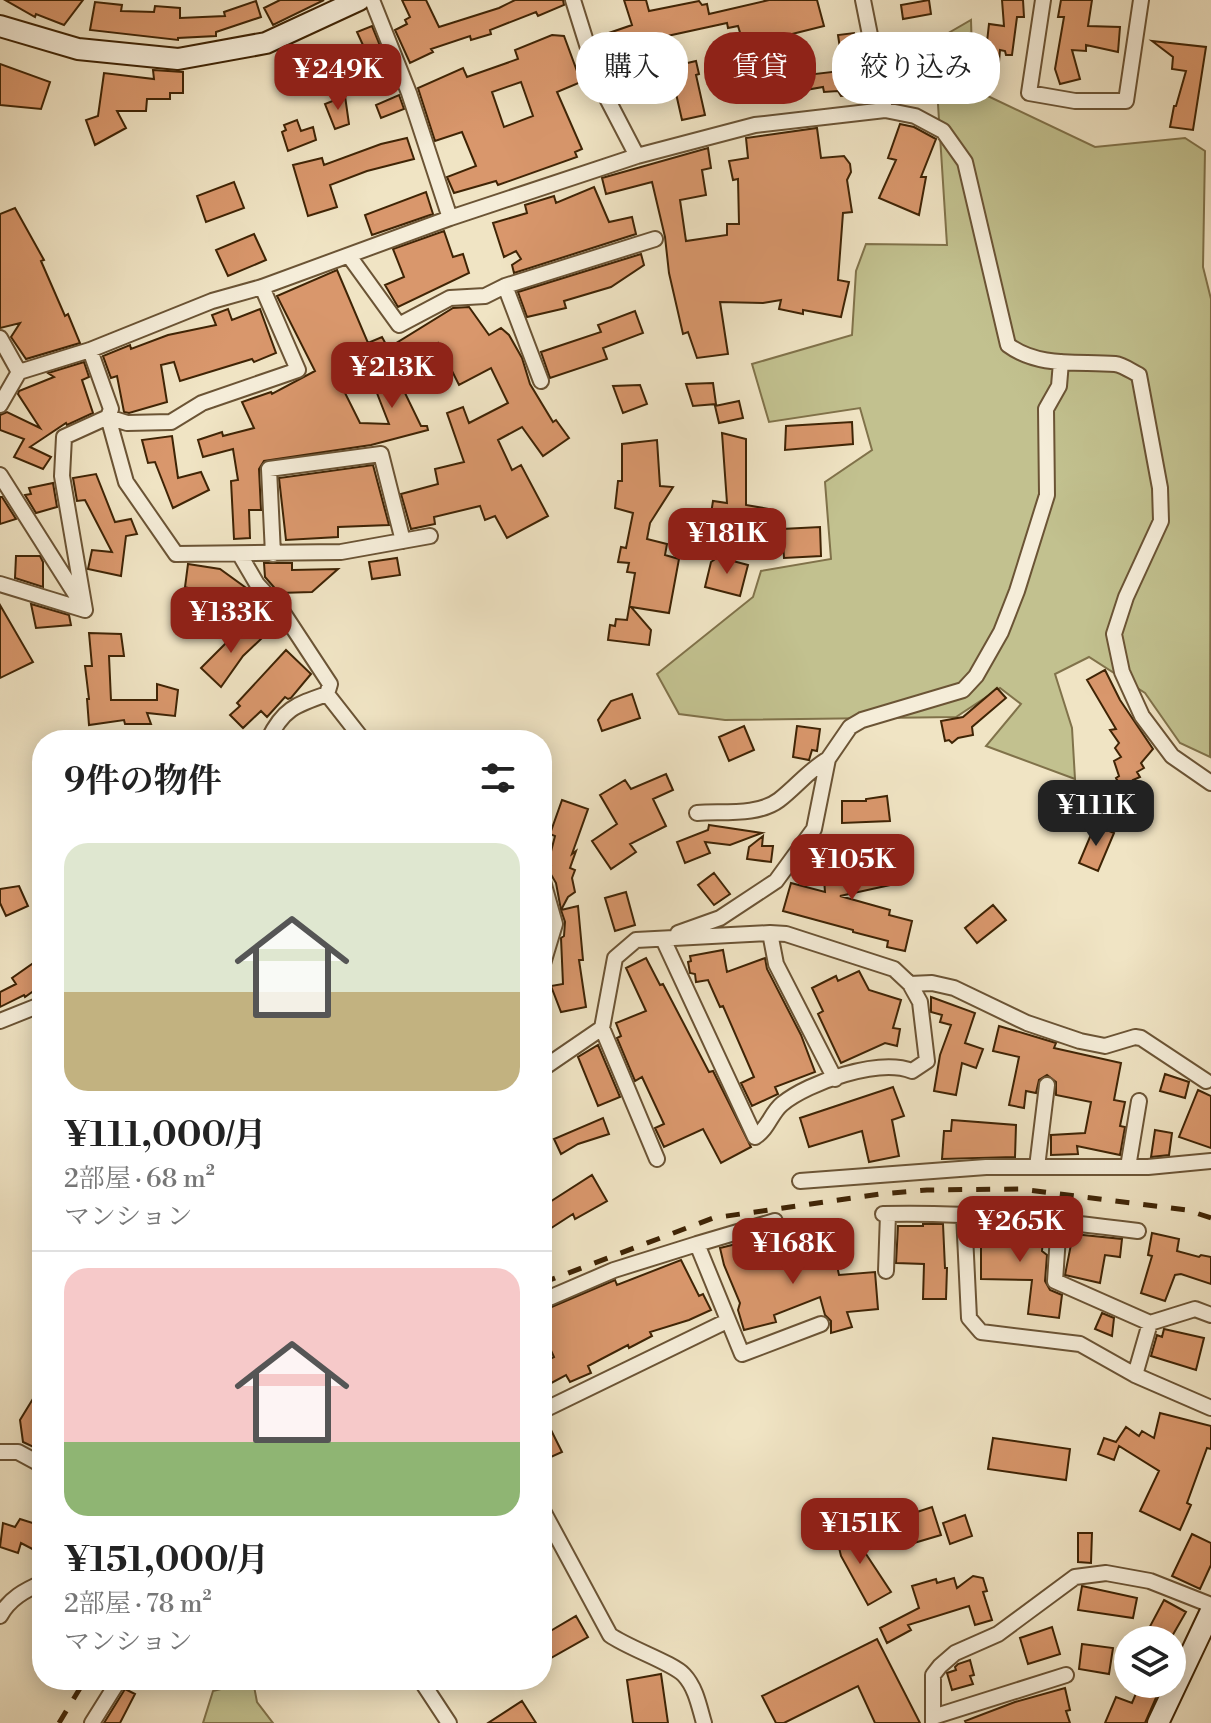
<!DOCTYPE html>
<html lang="ja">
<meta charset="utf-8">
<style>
:root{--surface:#fff;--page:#f6f6f6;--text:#222;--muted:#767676;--line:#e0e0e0;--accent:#8f2418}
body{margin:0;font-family:"Libre Bodoni","Noto Serif JP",serif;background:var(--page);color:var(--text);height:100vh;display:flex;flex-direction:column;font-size:30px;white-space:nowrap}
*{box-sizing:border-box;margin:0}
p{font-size:26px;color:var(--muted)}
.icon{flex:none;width:44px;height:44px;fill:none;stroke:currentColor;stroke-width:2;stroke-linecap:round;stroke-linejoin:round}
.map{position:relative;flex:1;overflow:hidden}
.panel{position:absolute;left:32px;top:730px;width:520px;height:960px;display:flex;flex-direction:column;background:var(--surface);border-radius:32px;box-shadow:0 4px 20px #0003}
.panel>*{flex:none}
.guide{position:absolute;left:576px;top:32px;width:514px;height:72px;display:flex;gap:16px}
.controls{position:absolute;left:1114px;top:1626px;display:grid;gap:16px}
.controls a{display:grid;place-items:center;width:72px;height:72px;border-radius:50%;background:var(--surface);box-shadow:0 4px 20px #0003;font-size:40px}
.price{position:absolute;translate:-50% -68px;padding:0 18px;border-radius:16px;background:var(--accent);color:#fff;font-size:26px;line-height:52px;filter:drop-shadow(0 2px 4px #0008)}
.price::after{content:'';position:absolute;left:50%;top:48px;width:24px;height:18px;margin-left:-12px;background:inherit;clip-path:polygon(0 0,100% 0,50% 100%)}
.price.selected{background:#222;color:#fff}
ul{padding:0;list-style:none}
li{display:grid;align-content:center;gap:16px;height:424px;padding:0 32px}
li+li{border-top:2px solid var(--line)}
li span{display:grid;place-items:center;height:248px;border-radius:24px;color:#555}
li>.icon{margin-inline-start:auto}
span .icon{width:144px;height:144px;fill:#fffc;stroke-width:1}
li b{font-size:34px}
h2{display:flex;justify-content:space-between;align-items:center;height:96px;padding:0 32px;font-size:34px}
.tag{padding:0 28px;border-radius:32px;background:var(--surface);box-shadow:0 4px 20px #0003;font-size:28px;line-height:72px}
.tag.selected{background:var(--accent);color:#fff}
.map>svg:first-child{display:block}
.green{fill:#c2c18f;stroke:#80724a;stroke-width:2}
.building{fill:#d9976c;stroke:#3f2405;stroke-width:2;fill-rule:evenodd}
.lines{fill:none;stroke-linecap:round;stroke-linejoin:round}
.street-casing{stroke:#6b5435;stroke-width:18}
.secondary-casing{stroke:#3f2405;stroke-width:24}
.street{stroke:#f5edd9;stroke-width:14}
.secondary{stroke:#f5edd9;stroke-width:20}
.rail{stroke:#3f2405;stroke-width:5;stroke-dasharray:14 14;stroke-linecap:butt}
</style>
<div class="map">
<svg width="1211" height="1723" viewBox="0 0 1211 1723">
<rect width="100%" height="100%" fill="#f0e4c4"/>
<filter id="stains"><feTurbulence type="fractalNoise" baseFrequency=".0025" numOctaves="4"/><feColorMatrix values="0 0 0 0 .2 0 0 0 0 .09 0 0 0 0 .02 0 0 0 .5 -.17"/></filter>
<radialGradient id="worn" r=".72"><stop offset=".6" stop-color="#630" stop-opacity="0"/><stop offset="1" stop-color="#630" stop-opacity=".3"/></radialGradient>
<path class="green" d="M971 20 973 89 1095 147 1185 138 1205 151 1203 267 1211 299 1210 757 1180 743 1145 693 1089 657 1055 674 1072 728 1075 779 986 746 1021 704 1000 688 956 717 725 720 679 714 657 674 753 597 761 571 831 559 825 482 872 450 860 408 769 422 752 364 852 335 856 271 866 244 947 245 936 73 938 39Z
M253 1681 257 1702 273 1723H203L213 1691Z"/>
<path class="building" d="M5 0H83L64 25 36 14 35 17Z
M280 0H324L273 25 264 8Z
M402 0H426L439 27 499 8 515 0H563L564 5 538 16 536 12 490 30 491 34 471 40 470 36 431 49 433 52 410 63 395 30 407 24 405 20 410 17Z
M624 0H646L649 11 699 1 702 5 707 4 709 14 769 0H817L824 26 788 35 794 63 804 61 807 75 857 69 863 94 841 96 838 91 824 92 823 87 789 93 787 82 731 93 726 72 770 64 765 34 742 39 738 26 728 28 727 23 658 38 645 44 654 78 641 82 644 92 626 97 623 90 615 91 610 70 614 69 603 35 632 25Z
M929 0 931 14 903 19 901 5Z
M1002 0H1023L1024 17H1017L1012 55H1006L1005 51 1000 50 999 62 985 60 989 24 1004 26Z
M1061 0H1092L1088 26 1120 27 1118 52 1086 45V51L1072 50 1080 79 1060 84 1055 69 1064 17H1058Z
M256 1 261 17 216 32V36L178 38V40L90 30 95 2 122 5 121 11 154 12 155 6 180 8V18L225 16 224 12Z
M372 26 381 48 367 54 357 32Z
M854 33 858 60 842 62 838 35Z
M552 35 564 36 581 82 557 92 582 149 575 152 577 157 498 185 496 181 454 193 447 177 476 166 462 132 435 141 418 88 463 68 467 77 518 59 515 50ZM521 82 533 116 504 127 492 92Z
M1152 41 1206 47 1193 130 1170 127 1174 106H1176L1186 71 1172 69 1173 57Z
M696 61 699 74 696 75 705 115 682 120 670 67Z
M0 64 50 82 41 109 0 105Z
M153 70 183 72V93H170V99H147L146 111H117L126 128 95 145 86 120 98 116 104 73 154 79Z
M399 95 404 109 381 118 376 105Z
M345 96 349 124 335 129 325 104Z
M297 120 301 131 313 127 316 140 288 151 282 132 286 130 284 125Z
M900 124 914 127 936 139 921 177H926L919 215 879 198 896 160 888 158Z
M817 128 821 158 844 156 850 164 851 172 847 180 852 212 843 213 838 280 849 282 841 317 803 310V314L779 309 781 300 763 303 720 302 728 354 697 358 688 332 683 334 669 273 665 237 652 182 606 194 602 178 708 148 711 168 702 170 706 195 680 200 686 241 727 235V224H739L738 179 733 180 729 161 748 158 746 138Z
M407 138 414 159 367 171 330 185 337 207 308 216 293 165 322 158 324 165 381 144Z
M234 182 244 208 206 222 197 196Z
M594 187 609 222 632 217 636 234 514 273 512 265 521 259 516 251 504 257 493 223 527 213 525 205 554 196 556 203Z
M426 192 433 214 372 235 365 215Z
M15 208 44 260 41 261 65 316 68 314 80 343 26 359 11 337 20 323 0 328V214Z
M444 231 453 257 463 254 469 273 398 307 385 285 404 277 393 249Z
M254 234 266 260 228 276 216 250Z
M641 254 644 265 611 287 564 301 566 308 527 317 518 292Z
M337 270 368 343 382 337 388 348 453 308 469 307 489 335 501 328 509 335 522 358 530 384 553 422 556 420 569 438 543 456 522 427 498 440 512 470 521 465 548 516 507 538 495 516 485 520 480 506 434 517 435 524 411 529 401 494 438 484 435 469 464 462 447 413 463 407 469 423 508 403 491 368 459 385 438 343 399 368 410 387 403 389 421 426H427L428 430 371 445 264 461 259 469 261 510H249L250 538 234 539 231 481 238 480 233 449 203 457 198 440 222 432 223 436 254 428 242 402 271 392 272 394 315 371 277 296ZM373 383 389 424 360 423 344 391Z
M228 309 232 320 260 309 276 353 254 362 252 359 180 381 174 362 161 365 167 402 129 413 124 412 117 376 111 378 103 356 130 345 131 349 168 335 216 325 212 315Z
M635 311 643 333 603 348 607 359 550 378 541 352 601 332 598 325Z
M84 362 89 377 82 380 93 413 67 425 66 423 30 447 51 457 43 469 14 457 24 439 0 430V415L7 412 40 428 18 394 19 391 54 377 48 373Z
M713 383 716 404 693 406 686 384Z
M640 385 647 404 623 413 613 386Z
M739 401 743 418 719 423 715 406Z
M852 422 853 444 785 450 786 426Z
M722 433 746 439V505L769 509 766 530 753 528 752 538 728 534 710 520 713 501 727 503Z
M172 436 178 478 201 472 209 490 173 508 155 462 148 463 142 440Z
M657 440 660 486 673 487 650 523 647 539 667 544 665 555 679 559 669 613 631 607 651 630 649 645 608 640 610 625 615 626 616 619 627 620 635 573 627 572 629 563 618 562 621 547 626 548 633 513 615 508 618 481H622V444Z
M373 465 389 525 338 527V537L286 540 279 478Z
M96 474 115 522 131 519 137 534 126 536 121 576 88 569 92 550 112 552 85 500 77 501 73 478Z
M53 483 57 507 36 513 25 495 31 494 29 488Z
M0 497H2L16 519 0 524Z
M820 527 821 556 784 558 782 529Z
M16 556H40L43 562V587L15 578Z
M718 557 748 565 740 596 705 587 711 562Z
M397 558 400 575 372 579 369 562Z
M264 563H292V570L338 569 312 592 279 593 265 577Z
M188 564 220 569 249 590 270 613 254 629 208 595 185 587Z
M31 604 69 615 71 625 36 628Z
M0 605 33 662 0 678Z
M246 623 261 639 243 656 221 687 201 668Z
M89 633 121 634 124 656H109L111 700H157V684L178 690 175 716 147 713 151 724H125L124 720 89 725 87 699H89L85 666H92Z
M286 650 311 674 291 698 288 699 285 697 267 717 261 711 243 728 230 715 240 706 237 703Z
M1105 670 1120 700 1153 749 1141 763 1144 768 1137 772 1140 777 1133 780 1135 784 1123 791 1116 778 1119 776 1114 761 1121 757 1115 748 1119 743 1110 730 1116 729 1087 680Z
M997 688 1006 698 972 727 973 735 958 738 952 743 949 740 945 741 941 721 963 717Z
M632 694 640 718 602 731 598 720 611 701Z
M744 726 754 750 729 761 719 737Z
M797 726 820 729 817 751 812 750 809 760 793 757Z
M666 774 673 790 653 799 666 826 630 844 636 852 611 869 592 841 617 824 600 795 625 780 631 789Z
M887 796 890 821 842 823V801H866V799Z
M562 800 588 809 572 854 576 851 570 868 575 870 572 878 575 892 568 897 561 910 556 883 549 871 551 866 548 863 555 836 550 834Z
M709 825 762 833 730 845 705 842 710 853 685 863 677 842 708 830Z
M1095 825 1114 833 1098 871 1079 863Z
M763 836 762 846H773L771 862 747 859 749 847Z
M887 856 895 884 840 896 890 910 889 915 912 921 905 951 887 947 888 941 853 932V930L783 911 791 883 825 892 823 867 859 864Z
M714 873 730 894 714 905 698 885Z
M19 886 28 906 6 916 0 903V889Z
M626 892 635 925 615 931 605 898Z
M993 905 1006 920 977 943 965 928Z
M578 906 583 960H579L586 1007 561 1012 551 986 563 984 561 938 564 936 565 922 561 910Z
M723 950 727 972 765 958 767 969 801 1035 815 1072 775 1087 778 1094 752 1106 741 1083 754 1077 723 1006 720 1007 708 980 696 982 695 974 690 973 688 962 691 961 690 956Z
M42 957V985L25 997 24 995 0 1007V992L16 984 12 978Z
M646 958 660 985 663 984 709 1072 713 1071 751 1147 721 1163 703 1129 664 1147 655 1128 664 1124 642 1077 635 1081 617 1038 621 1036 616 1023 646 1011 626 968Z
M859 971 869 990 901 1000 893 1028 900 1029 897 1046 885 1043 841 1063 818 1014 823 1011 812 988 836 976 838 981Z
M931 997 975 1013 965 1043 983 1049 976 1068 962 1063 956 1095 934 1091 940 1055 951 1025 940 1022 942 1015 931 1012Z
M999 1026 1056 1043 1054 1048 1121 1063 1114 1100 1125 1102 1120 1126 1125 1127 1120 1155 1077 1146 1078 1154 1051 1155V1135L1085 1133 1091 1102 1056 1095V1082L1047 1075 1039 1080 1036 1093 1026 1091 1024 1108 1009 1105 1019 1057 993 1051Z
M598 1045 620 1097 598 1106 578 1057Z
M1165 1074 1189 1082 1185 1098 1160 1091Z
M893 1087 904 1116 892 1120 899 1156 869 1162 862 1131 809 1147 800 1118Z
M1198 1090 1211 1096V1148L1179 1137Z
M603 1118 609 1134 578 1144 561 1154 554 1139Z
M952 1120 1016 1125 1015 1157 942 1159 944 1131H951Z
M1155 1130 1172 1133 1169 1155 1151 1157Z
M592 1175 607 1201 575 1219 573 1214 542 1234V1207Z
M923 1224H943L945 1268H947L946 1299H923L924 1264 896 1263 898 1226H923Z
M981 1226 1044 1230 1042 1251 1047 1255 1045 1281 1050 1290 1062 1295 1059 1318 1028 1314 1032 1280 981 1279Z
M1152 1233 1179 1239 1177 1251 1199 1257 1201 1255 1211 1257V1284L1181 1274 1175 1275 1165 1301 1141 1293 1152 1256 1148 1255Z
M1073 1234 1122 1239 1120 1257 1105 1255 1100 1283 1065 1275Z
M748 1241 750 1251 772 1243 774 1248 786 1244 794 1269 836 1261 839 1275 875 1272 878 1309 847 1312 852 1327 831 1333V1321L825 1315 820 1297 774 1315 776 1322 744 1330 738 1310 740 1303 724 1265 720 1248Z
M681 1260 699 1296 703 1294 711 1310 689 1320 650 1332 652 1336 629 1348 628 1345 588 1366 591 1373 570 1382 566 1375 542 1388V1363L554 1357 542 1331V1311L615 1280 617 1285Z
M1102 1313 1114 1318 1112 1336 1095 1329Z
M1164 1329 1204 1338 1196 1370 1151 1356 1157 1335 1162 1337Z
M42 1384V1451L23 1442 20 1420Z
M1160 1413 1211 1426V1449L1207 1448 1187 1503 1191 1505 1180 1530 1140 1511 1159 1471 1119 1446 1114 1460 1098 1454 1104 1438 1116 1442 1126 1427 1139 1436 1142 1431 1154 1438Z
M546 1420 562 1452 542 1461V1421Z
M993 1438 1070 1449 1066 1480 988 1469Z
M932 1507 941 1535 914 1543 905 1516Z
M965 1515 972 1536 950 1544 943 1523Z
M20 1519 42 1526V1554L21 1543 18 1553 0 1547 3 1523 15 1527Z
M851 1524 858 1554 864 1551 891 1592 868 1605 841 1556 834 1527Z
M1078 1533H1092L1091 1563 1078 1562Z
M1192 1534 1211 1543V1565L1200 1589 1172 1576Z
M973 1576 983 1578 987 1591 983 1592 992 1620 975 1625 969 1606 908 1625 911 1630 887 1643 880 1628 919 1608 912 1586 936 1579 937 1583 954 1578 957 1588Z
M1082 1586 1137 1598 1133 1618 1078 1610Z
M1164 1600 1186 1612 1171 1638 1147 1632Z
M576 1616 588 1637 542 1663V1636Z
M1052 1627 1060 1654 1028 1664 1020 1638Z
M877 1639 920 1723H875L858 1686 784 1723H776L762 1696Z
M1082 1644 1113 1648 1109 1674 1079 1669Z
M970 1660 974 1675 970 1676 973 1684 952 1690 947 1673 956 1670 955 1667 958 1664Z
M661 1674 668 1723H633L627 1680Z
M1140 1684H1162L1145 1723H1105L1116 1697 1132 1703Z
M1065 1688 1070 1710 1066 1711 1070 1723H966L965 1721 1015 1702Z
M125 1689 135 1694 120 1723H104Z
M522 1701 536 1723H488Z"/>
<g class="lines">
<g class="street-casing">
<path id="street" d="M372 0 409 93 450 218
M573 0 599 83 637 156
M863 0 885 110
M1043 0 1029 93 1075 101H1126L1141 0
M349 256 399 325 450 298 485 296 505 286
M0 338 19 372
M90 350 111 409 108 417 127 423 171 422 202 403 298 370 262 287
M541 381 505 286 655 239
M0 405 19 372 90 350 212 301 262 287 450 218 637 156 755 125 885 110 915 116 943 131 965 162 1008 345C1039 368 1079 361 1115 364 1123 365 1131 371 1139 375L1160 488 1161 521 1126 597 1114 634 1122 672 1142 716 1172 756 1211 783
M0 475 81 603
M273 554 269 469 381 454 403 541
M240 555 257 584 282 611 330 684 327 694
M0 584 85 610
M85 610 62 476 64 437 108 417 126 482 176 554 341 552 430 536
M327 694 363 740
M268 740C283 709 295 705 327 694
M697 813C722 811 758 816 779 800 796 787 809 770 828 759
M542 878 555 924 542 967
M678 933 720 918 776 881 814 829 828 759 850 727 862 720 963 690 976 676 1001 632 1017 591 1047 495 1046 409 1059 386 1061 362
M770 933 776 964 835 1079
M910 984 932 983 954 988 1027 1023 1080 1041 1105 1046 1135 1037 1141 1038 1206 1081
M0 1021 40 1005 42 1001
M602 1028 657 1159
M542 1069 602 1028 615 958 636 940 770 933 786 934 894 969 910 984 920 1002 927 1061 912 1071C879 1058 809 1082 782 1104 771 1113 768 1129 755 1137L663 939
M1037 1167 1047 1085
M1128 1167 1139 1101
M800 1181 986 1167H1148L1211 1161
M883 1214C969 1212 1053 1220 1138 1231
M964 1214 969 1318 981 1332 1080 1344 1135 1375 1211 1408
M1059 1221 1055 1281 1150 1323 1195 1309 1211 1315
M697 1244 775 1221
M886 1271 888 1214
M542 1301 614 1270 697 1244 742 1354 821 1324
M1135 1375 1150 1323
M542 1411 727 1321
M0 1452H18L42 1465
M542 1509 610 1635C628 1648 673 1663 684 1675 696 1688 699 1706 704 1723
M0 1616C9 1599 25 1590 42 1583
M417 1680 422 1682 449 1723
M933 1717 1066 1675
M92 1723 119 1680
M933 1723V1675L940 1666 955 1653 998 1634 1075 1577 1106 1573 1150 1581 1211 1605"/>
</g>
<g class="secondary-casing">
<path id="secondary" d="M0 26 78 49 178 59 266 43 359 0
M1158 1723 1211 1611"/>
</g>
<use href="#street" class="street"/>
<use href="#secondary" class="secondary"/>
<path class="rail" d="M542 1283 713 1218 880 1194 927 1190 1020 1189 1187 1210 1211 1218
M59 1723 85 1680"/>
</g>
<rect width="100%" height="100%" filter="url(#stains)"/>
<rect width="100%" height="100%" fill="url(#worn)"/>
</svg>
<div class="controls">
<a><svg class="icon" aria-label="layers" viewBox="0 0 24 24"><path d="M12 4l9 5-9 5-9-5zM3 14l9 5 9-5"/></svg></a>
</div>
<b class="price" style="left:338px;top:112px">¥249K</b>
<b class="price" style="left:392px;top:410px">¥213K</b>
<b class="price" style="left:727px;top:576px">¥181K</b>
<b class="price" style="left:231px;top:655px">¥133K</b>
<b class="price selected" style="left:1096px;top:848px">¥111K</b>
<b class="price" style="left:852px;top:902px">¥105K</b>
<b class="price" style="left:1020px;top:1264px">¥265K</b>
<b class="price" style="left:793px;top:1286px">¥168K</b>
<b class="price" style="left:860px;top:1566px">¥151K</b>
<div class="guide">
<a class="tag">購入</a>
<a class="tag selected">賃貸</a>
<a class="tag">絞り込み</a>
</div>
<section class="panel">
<h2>9件の物件<svg class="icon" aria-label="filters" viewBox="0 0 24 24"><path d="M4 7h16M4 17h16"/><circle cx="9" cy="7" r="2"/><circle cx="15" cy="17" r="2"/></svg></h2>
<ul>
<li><span style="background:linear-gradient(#dfe7d0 60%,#c2b280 0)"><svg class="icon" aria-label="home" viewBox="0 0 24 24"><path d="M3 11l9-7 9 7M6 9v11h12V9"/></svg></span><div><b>¥111,000/月</b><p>2部屋 · 68 m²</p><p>マンション</p></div></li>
<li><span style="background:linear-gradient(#f6c9c9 70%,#8fb573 0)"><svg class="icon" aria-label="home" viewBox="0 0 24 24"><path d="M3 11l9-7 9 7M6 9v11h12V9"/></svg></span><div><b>¥151,000/月</b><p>2部屋 · 78 m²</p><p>マンション</p></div></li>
</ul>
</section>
</div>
